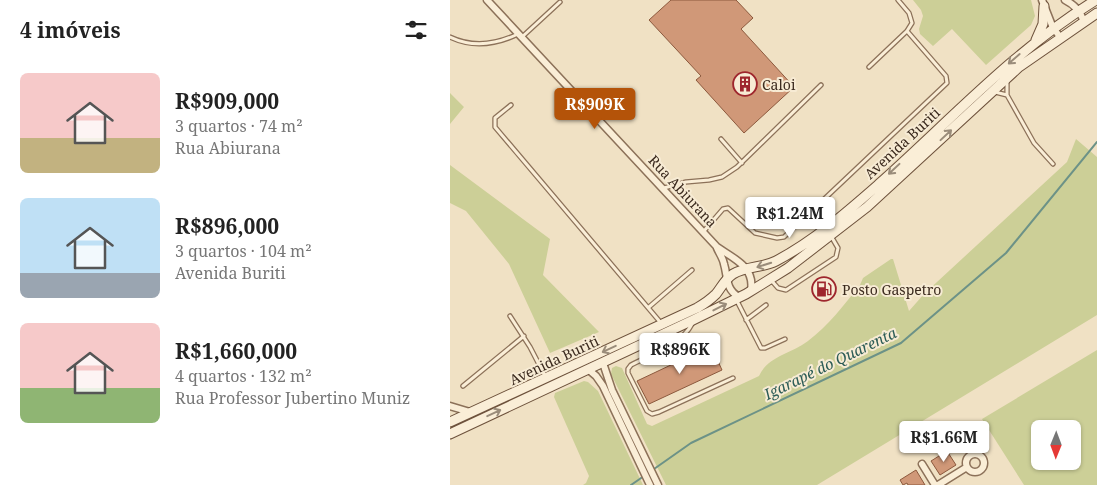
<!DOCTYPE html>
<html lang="pt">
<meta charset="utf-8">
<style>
:root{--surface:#fff;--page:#f6f6f6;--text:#222;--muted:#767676;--accent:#b45309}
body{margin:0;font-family:"Noto Serif",serif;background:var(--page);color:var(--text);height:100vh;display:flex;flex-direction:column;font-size:19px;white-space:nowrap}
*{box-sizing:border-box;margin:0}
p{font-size:16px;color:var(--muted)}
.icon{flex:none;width:28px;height:28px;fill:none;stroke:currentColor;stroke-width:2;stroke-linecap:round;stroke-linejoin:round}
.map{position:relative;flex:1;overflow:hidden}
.panel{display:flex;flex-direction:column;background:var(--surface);width:450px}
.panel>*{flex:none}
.needle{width:32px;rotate:181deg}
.tools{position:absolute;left:581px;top:420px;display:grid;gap:10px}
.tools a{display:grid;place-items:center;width:50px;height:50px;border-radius:8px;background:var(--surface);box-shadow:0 1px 4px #0004;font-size:25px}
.price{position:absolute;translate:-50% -42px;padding:0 11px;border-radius:5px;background:#fff;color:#222;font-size:16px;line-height:32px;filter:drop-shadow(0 1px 2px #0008)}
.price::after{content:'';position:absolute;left:50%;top:30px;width:15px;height:11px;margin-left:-8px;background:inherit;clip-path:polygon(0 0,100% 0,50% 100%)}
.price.active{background:var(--accent);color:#fff}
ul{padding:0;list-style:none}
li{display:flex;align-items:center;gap:15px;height:125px;padding:0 20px}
li span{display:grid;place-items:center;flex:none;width:140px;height:100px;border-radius:8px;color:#555}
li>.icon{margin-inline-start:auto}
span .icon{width:60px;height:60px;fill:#fffc;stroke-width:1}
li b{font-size:21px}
h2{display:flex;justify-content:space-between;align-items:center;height:60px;padding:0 20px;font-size:21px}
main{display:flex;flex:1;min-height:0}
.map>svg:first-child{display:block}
.green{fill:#cccf97;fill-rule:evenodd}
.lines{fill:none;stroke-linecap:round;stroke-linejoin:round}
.stream{stroke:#6c9287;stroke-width:2}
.building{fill:#d09878;stroke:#8c593d}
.lane-casing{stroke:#8c7159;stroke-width:5.5}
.street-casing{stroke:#8c7159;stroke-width:9}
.secondary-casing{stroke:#6e523c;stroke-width:11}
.lane{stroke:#faeed7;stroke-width:3}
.street{stroke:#faeed7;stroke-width:6}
.secondary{stroke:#faeed7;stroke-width:9}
.oneway{stroke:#9a8c7a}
.labels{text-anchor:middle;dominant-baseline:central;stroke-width:4;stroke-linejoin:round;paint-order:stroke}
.poi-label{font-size:14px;fill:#3b2a1e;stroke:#f7ebd4;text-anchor:start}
.street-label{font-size:14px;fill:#3b2a1e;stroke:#f7ebd4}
.water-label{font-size:15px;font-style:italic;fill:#2c5c56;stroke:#f7ebd4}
</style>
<main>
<section class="panel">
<h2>4 imóveis<svg class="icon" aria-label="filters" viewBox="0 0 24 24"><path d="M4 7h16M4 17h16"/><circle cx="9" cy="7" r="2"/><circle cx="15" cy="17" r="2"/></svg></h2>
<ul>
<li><span style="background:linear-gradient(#f6c9c9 65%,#c2b280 0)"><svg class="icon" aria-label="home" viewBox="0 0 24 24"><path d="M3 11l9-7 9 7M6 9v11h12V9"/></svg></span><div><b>R$909,000</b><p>3 quartos · 74 m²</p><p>Rua Abiurana</p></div></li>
<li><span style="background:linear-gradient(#bfe0f5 75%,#9aa5b1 0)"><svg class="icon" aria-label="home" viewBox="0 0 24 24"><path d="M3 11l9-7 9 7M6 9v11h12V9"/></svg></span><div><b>R$896,000</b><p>3 quartos · 104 m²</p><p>Avenida Buriti</p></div></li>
<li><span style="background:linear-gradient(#f6c9c9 65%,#8fb573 0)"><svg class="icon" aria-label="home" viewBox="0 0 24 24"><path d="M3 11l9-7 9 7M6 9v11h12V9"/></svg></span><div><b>R$1,660,000</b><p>4 quartos · 132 m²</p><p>Rua Professor Jubertino Muniz</p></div></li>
</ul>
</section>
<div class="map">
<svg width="647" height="485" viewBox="0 0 647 485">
<rect width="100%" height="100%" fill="#f0e1c4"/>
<path class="green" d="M463 0H581L585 16 581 25 536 65 502 29 483 46 470 34 469 29 473 16 471 10Z
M0 93 14 107 0 124Z
M626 139 647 157V315L367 485H216L161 374 162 368 166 366 172 368 197 424 202 426 309 376C318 356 341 354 358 341 378 326 394 305 410 285L413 278 441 259H443L459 311 474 294 617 162Z
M0 165 100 239 93 275 149 332 100 353 59 264 16 211 0 203Z
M647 350V485H574L532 419ZM590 429H622V461H590Z
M134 381 138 382 148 391 193 485H133L136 483 139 476 104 397 105 393Z"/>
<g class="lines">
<path class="stream" d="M204 469 241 443 451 343 556 253 647 142
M181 485 194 476"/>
</g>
<path class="building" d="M221 0H286L303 18 291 29 344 87 294 133 246 80 251 76 199 20Z
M261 346 272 370 199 404 187 381Z
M497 451 506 465 490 475 481 461Z
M466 470 475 485H458L457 483 453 485 450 480Z"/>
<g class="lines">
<g class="lane-casing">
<path id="lane" d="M0 37C23 48 45 45 68 34
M72 37 110 2
M419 67 457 31 462 23 459 13 448 0
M557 80V95L584 143 603 164
M545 92 557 95
M61 105 45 118V127L211 323
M271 139 292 163
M214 188 236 182 259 180 272 177 287 167 371 85
M254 231 273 209 278 208 305 233 327 238 334 237 497 83 496 76 457 31
M321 280 328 288 336 290 386 257 388 248 381 236
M287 301 311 348H315L335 339
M199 307 242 270
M60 316 80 347 95 376
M296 320 316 305
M242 324C232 344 200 355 181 365L178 369V373L197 411 202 414 209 412 283 378
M13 386 74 336"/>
</g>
<g class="street-casing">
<path id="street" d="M37 0 267 247C283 258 305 267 301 290
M592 0 603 28 611 38
M615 0C625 5 630 11 634 22
M267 248C269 253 273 258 274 264 278 277 275 289 289 297
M153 363 162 390 208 485
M139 370 146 376 153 386 200 485
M0 406 20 412
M516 463a9 9 0 1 1 18 0a9 9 0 1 1-18 0Z
M472 464 485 485
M488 485 517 467"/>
</g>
<g class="secondary-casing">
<path id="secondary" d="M586 40 593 24 594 6
M0 422 247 308C254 304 260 300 266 294 271 288 275 279 283 274 296 266 312 268 326 261 364 241 397 212 429 184 500 121 564 50 646 0
M0 434 243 320 296 294 338 268 417 207 569 67 647 13"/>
</g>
<use href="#lane" class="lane"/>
<use href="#street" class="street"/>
<use href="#secondary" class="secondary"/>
</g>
<defs><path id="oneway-shaft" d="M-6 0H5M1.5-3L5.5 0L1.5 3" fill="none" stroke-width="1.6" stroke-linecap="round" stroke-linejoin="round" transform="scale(1.25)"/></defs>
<g class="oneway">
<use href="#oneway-shaft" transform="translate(564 59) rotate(139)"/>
<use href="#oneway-shaft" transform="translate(496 135) rotate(-43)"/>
<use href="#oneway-shaft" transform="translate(444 169) rotate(137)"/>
<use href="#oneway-shaft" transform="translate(314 265) rotate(163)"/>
<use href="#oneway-shaft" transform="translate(270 307) rotate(-27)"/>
<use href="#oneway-shaft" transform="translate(159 349) rotate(155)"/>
<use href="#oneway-shaft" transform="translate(44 413) rotate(-25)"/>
</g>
<defs>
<g id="building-ring" transform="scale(1.25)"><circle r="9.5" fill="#f7ebd4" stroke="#9e262d" stroke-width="1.5"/><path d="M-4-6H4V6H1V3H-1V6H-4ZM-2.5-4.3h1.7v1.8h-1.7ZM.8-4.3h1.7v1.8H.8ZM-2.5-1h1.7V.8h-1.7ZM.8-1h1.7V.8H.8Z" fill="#9e262d"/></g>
<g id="fuel-ring" transform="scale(1.25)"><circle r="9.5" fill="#f7ebd4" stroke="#9e262d" stroke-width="1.5"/><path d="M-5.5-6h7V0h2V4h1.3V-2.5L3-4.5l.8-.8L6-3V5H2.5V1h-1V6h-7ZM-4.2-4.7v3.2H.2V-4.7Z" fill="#9e262d"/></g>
</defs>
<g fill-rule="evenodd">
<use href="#building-ring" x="295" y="84"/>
<use href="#fuel-ring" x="374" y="289"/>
</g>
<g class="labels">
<g class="poi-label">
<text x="312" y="84">Caloi</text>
<text x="392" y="289">Posto Gaspetro</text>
</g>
<g class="street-label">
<text transform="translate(452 143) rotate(-43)">Avenida Buriti</text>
<text transform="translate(233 191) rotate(47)">Rua Abiurana</text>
<text transform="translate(104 360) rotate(-25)">Avenida Buriti</text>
</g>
<g class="water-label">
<text transform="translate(380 363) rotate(-26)">Igarapé do Quarenta</text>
</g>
</g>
</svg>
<div class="tools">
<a><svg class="needle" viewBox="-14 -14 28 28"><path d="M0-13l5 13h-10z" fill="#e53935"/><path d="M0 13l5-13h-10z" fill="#767676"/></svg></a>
</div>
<b class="price active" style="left:145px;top:130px">R$909K</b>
<b class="price" style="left:340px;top:239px">R$1.24M</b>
<b class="price" style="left:230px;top:375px">R$896K</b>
<b class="price" style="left:494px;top:463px">R$1.66M</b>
</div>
</main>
